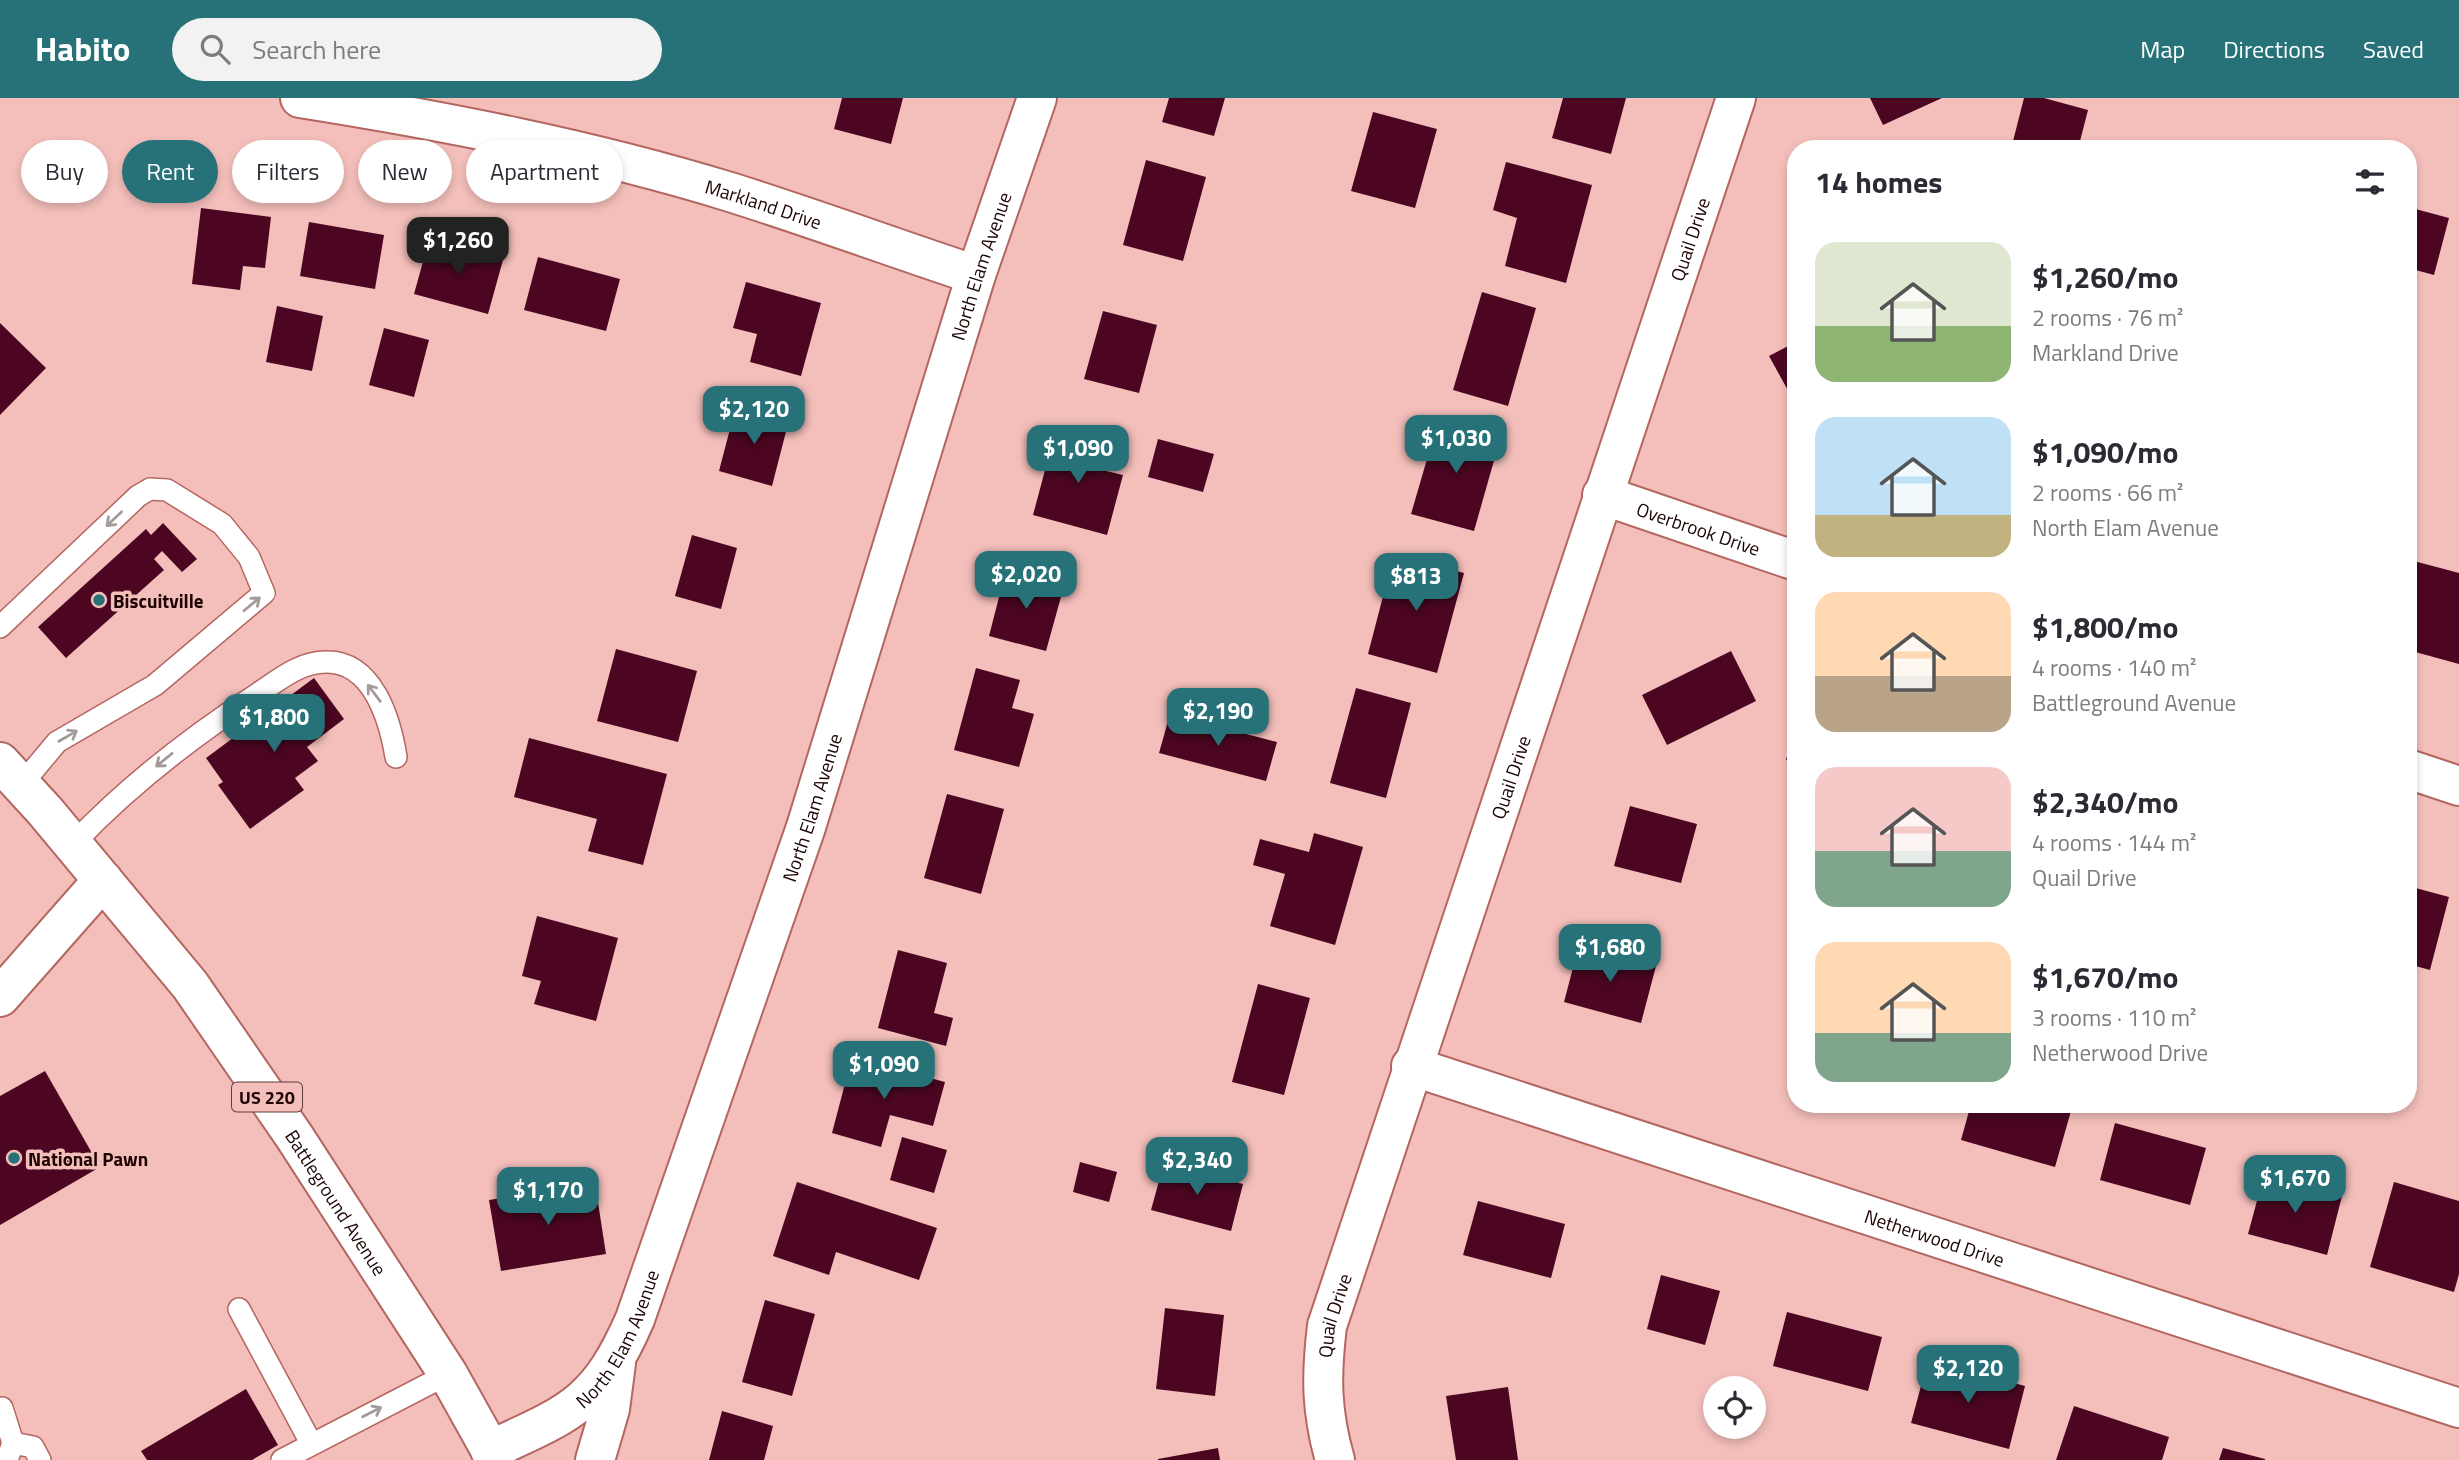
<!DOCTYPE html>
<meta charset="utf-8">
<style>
:root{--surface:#fff;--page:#f2f2f3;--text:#2b2b33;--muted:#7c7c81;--accent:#277178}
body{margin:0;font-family:"Titillium Web",sans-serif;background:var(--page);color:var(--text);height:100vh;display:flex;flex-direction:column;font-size:26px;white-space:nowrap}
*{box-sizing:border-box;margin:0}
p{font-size:23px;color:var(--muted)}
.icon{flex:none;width:38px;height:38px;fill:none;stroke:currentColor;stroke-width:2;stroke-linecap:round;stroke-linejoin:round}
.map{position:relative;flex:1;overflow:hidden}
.drawer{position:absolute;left:1787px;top:42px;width:630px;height:973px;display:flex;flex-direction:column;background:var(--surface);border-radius:28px;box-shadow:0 4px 10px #0003}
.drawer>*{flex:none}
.banner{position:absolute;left:21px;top:42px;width:665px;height:63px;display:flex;gap:14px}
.fabs{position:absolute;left:1703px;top:1278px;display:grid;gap:14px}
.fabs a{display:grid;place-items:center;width:63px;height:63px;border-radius:50%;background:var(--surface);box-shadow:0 4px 10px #0003;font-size:35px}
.price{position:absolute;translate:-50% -60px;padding:0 16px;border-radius:14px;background:var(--accent);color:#fff;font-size:23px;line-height:46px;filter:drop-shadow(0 2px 4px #0008)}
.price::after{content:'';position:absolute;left:50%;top:42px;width:21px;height:16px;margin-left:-10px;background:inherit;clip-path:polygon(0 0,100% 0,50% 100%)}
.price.active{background:#222;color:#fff}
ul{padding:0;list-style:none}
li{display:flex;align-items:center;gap:21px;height:175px;padding:0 28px}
li span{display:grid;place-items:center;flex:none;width:196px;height:140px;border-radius:21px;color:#555}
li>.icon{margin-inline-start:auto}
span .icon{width:84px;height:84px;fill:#fffc;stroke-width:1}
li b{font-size:30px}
h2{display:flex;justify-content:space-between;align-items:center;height:84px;padding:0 28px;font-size:30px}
.tag{padding:0 24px;border-radius:32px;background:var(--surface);box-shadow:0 4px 10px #0003;font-size:24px;line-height:63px}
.tag.active{background:var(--accent);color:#fff}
header{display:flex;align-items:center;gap:42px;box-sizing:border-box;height:98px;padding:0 35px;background:var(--accent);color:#fff}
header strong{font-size:33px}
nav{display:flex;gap:38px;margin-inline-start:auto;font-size:24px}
.search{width:490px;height:63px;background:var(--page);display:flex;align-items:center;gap:18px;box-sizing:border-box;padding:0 24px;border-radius:38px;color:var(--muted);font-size:26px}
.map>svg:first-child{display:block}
.building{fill:#4c0621}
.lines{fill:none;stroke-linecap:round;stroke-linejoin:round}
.lane-casing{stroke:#b46661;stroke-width:24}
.street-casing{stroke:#b46661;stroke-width:42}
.primary-casing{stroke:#b46661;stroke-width:42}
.lane{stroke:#fff;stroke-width:21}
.street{stroke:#fff;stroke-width:38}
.primary{stroke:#fff;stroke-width:38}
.oneway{stroke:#a59a9a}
.poi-dot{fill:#277178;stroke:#f4bfbb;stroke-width:2.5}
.labels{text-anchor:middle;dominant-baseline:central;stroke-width:7;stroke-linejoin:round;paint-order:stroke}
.shield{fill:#f4bfbb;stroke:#5e3b3a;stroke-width:2}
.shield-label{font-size:18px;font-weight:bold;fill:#1d0303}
.street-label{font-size:19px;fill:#1d0303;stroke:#f4bfbb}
.poi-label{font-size:19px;font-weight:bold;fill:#1d0303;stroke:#f4bfbb;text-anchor:start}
</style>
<header>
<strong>Habito</strong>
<div class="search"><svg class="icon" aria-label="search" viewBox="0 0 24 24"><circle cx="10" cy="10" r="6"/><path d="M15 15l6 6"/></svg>Search here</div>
<nav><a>Map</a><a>Directions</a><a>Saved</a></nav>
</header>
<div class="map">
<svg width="2459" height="1362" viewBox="0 0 2459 1362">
<rect width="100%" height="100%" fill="#f4bfbb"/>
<path class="building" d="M842 0H903L891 46 834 31Z
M1169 0H1225L1214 38 1162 24Z
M1563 0H1626L1611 56 1552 40Z
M1870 0H1942L1883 27Z
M2024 0H2044L2088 12 2078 51H2011Z
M1373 14 1437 31 1415 110 1351 93Z
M2159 44 2182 50V51H2157Z
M1146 62 1206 79 1183 163 1123 147Z
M1506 64 1592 87 1566 185 1505 168 1517 120 1493 112Z
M2408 109 2449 120 2434 177 2408 170Z
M201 110 271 119 265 170 243 168 240 192 192 186Z
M309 124 384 137 375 191 300 178Z
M429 142 503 162 488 216 414 196Z
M538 159 620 181 606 233 524 212Z
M746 184 821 205 801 278 750 264 757 236 733 230Z
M1482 194 1536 210 1508 308 1453 292Z
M277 208 323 218 312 273 266 264Z
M1103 213 1157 227 1139 295 1084 281Z
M0 225 46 270 0 317Z
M384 230 429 242 414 299 369 287Z
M1796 244V307L1769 258Z
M736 308 789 322 772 388 719 373Z
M1439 320 1501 338 1474 433 1411 416Z
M1056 331 1105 344 1098 371 1123 377 1107 437 1033 417Z
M1158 341 1214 356 1203 394 1148 379Z
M163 425 197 461 182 474 162 453 154 461 164 472 66 560 38 529 146 431 151 437Z
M692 437 737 450 721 511 675 498Z
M1394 456 1464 475 1437 575 1368 556Z
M2410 462 2459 475V566L2408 552Z
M1006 472 1064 488 1046 553 989 538Z
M616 551 697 573 678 644 597 623Z
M1731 553 1756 603 1667 647 1642 597Z
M976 570 1020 582 1012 610 1034 616 1019 669 954 652Z
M314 580 344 621 307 649 318 663 295 680 304 692 250 731 218 687 223 684 206 660Z
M1356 590 1411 605 1386 700 1330 685Z
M1170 616 1277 644 1266 683 1159 655Z
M1795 628 1796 629V665L1786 662Z
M529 640 667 676 643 767 588 753 597 721 514 699Z
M947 696 1004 711 981 796 924 780Z
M1630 708 1697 726 1681 785 1614 768Z
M1314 735 1363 749 1335 847 1270 828 1285 776 1253 767 1260 741 1309 754Z
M2408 788 2449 799 2430 872 2408 866Z
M537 818 618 840 596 923 534 906 541 883 522 878Z
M1579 847 1656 868 1641 925 1564 904Z
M898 852 947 865 934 915 953 920 946 948 878 930Z
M1258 886 1310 900 1284 997 1232 984Z
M852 959 945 984 933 1028 890 1017 881 1049 832 1035Z
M45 973 100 1069 0 1127V998Z
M1847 1006H1864L1862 1011Z
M1971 1006H2073L2055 1069 1961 1042Z
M2115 1025 2206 1050 2190 1107 2100 1082Z
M902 1039 947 1052 934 1095 890 1082Z
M1080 1064 1117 1074 1109 1104 1073 1094Z
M1164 1065 1243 1086 1231 1133 1151 1112Z
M2264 1077 2342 1098 2327 1157 2248 1136Z
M797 1084 937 1130 919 1182 836 1154 829 1177 773 1158Z
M2394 1084 2459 1103V1176L2454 1194 2370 1169Z
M595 1085 606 1156 501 1173 489 1102Z
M1478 1103 1565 1126 1551 1180 1463 1157Z
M1661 1177 1720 1193 1705 1247 1647 1231Z
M765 1202 815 1216 792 1298 742 1284Z
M1165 1210 1224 1217 1215 1298 1156 1291Z
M1787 1214 1882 1239 1868 1293 1773 1268Z
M1928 1262 2025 1288 2009 1351 1911 1325Z
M1508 1289 1518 1362H1456L1446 1298Z
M246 1291 278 1347 252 1362H147L141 1353Z
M2074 1308 2169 1339 2162 1362H2056Z
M722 1313 773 1328 764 1362H709Z
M1218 1350 1220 1362H1158V1361Z
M2223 1350 2265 1361V1362H2219Z"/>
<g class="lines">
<g class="lane-casing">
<path id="lane" d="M0 529 138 398 150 391 167 392 222 426 249 459 264 495 155 587 57 644 21 687
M73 746C129 687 191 639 259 595 280 581 300 564 326 564 373 563 390 622 396 659
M239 1211 311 1345
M2 1310 13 1345
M7 1362 13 1345 33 1349 40 1362
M282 1362 448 1276"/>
</g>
<g class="street-casing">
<g id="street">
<path id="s1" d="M300 0C445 23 590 51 730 94 813 120 894 150 976 177"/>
<path id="s2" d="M1602 397 1796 463"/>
<path d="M2408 671 2459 688"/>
<path d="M0 899 103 782"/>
<path id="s3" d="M1411 968 2459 1310"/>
<path id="s4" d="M490 1352C571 1315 598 1306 635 1221L806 729 976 177 1037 0"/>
<path d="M595 1362 610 1311 616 1265"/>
<path id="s5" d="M1335 1362C1321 1313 1321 1278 1327 1228L1736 0"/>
</g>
</g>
<g class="primary-casing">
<g id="primary">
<path id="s6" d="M0 664 45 713 190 887 294 1038 448 1276 496 1362"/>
</g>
</g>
<use href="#lane" class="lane"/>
<use href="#street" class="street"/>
<use href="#primary" class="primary"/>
</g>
<defs><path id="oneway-shaft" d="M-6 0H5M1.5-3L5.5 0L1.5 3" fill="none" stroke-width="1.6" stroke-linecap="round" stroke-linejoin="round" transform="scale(1.75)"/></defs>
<g class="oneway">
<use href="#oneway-shaft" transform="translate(114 421) rotate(137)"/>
<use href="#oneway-shaft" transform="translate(252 506) rotate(-40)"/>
<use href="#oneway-shaft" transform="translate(374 595) rotate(-127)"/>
<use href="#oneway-shaft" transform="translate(68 638) rotate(-30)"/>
<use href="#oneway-shaft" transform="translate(164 662) rotate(141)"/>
<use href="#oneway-shaft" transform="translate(372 1314) rotate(-27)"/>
</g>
<g class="poi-dot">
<circle cx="99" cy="502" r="7"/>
<circle cx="14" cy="1060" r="7"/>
</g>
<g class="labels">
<rect class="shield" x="232" y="984.5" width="70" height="29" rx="5"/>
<g class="shield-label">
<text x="267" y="999">US 220</text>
</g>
<g class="street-label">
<text stroke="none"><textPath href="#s1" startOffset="476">Markland Drive</textPath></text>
<text stroke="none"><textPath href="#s5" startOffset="1281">Quail Drive</textPath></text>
<text stroke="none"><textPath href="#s4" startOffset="1311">North Elam Avenue</textPath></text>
<text stroke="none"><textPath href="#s2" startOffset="102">Overbrook Drive</textPath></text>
<text stroke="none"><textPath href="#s5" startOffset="714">Quail Drive</textPath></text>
<text stroke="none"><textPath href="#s4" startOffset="744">North Elam Avenue</textPath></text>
<text stroke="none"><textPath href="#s6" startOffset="555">Battleground Avenue</textPath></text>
<text stroke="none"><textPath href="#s3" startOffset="551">Netherwood Drive</textPath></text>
<text stroke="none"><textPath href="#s5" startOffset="147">Quail Drive</textPath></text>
<text stroke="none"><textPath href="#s4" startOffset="177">North Elam Avenue</textPath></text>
</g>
<g class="poi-label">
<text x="113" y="502">Biscuitville</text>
<text x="28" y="1060">National Pawn</text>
</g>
</g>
</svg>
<div class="fabs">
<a><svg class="icon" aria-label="locate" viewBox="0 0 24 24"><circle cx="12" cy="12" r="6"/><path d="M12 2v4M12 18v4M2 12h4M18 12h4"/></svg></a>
</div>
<b class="price active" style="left:458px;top:179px">$1,260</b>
<b class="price" style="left:754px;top:348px">$2,120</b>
<b class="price" style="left:1456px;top:377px">$1,030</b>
<b class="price" style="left:1078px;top:387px">$1,090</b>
<b class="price" style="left:1026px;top:513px">$2,020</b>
<b class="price" style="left:1416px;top:515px">$813</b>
<b class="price" style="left:1218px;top:650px">$2,190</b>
<b class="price" style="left:274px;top:656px">$1,800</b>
<b class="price" style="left:1610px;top:886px">$1,680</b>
<b class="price" style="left:884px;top:1003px">$1,090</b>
<b class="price" style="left:1197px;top:1099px">$2,340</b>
<b class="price" style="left:2295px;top:1117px">$1,670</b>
<b class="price" style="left:548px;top:1129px">$1,170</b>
<b class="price" style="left:1968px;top:1307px">$2,120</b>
<div class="banner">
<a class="tag">Buy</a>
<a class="tag active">Rent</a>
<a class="tag">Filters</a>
<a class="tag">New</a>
<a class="tag">Apartment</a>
</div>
<section class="drawer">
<h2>14 homes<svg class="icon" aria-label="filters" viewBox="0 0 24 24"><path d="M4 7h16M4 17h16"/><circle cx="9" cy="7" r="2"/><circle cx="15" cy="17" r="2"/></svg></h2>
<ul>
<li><span style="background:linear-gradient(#dfe7d0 60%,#8fb573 0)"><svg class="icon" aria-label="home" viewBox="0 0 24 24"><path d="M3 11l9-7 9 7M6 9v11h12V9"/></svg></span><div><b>$1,260/mo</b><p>2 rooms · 76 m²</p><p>Markland Drive</p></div></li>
<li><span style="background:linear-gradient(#bfe0f5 70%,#c2b280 0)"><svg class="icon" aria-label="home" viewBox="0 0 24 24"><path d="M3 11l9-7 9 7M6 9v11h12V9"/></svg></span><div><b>$1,090/mo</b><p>2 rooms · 66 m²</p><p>North Elam Avenue</p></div></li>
<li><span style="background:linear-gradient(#ffd9b3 60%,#b9a48a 0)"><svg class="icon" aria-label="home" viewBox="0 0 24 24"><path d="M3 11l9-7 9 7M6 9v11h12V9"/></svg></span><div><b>$1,800/mo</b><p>4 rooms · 140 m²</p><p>Battleground Avenue</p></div></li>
<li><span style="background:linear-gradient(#f6c9c9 60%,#7fa58c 0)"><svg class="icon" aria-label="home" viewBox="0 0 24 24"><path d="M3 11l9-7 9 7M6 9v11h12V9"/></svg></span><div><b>$2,340/mo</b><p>4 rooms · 144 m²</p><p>Quail Drive</p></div></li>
<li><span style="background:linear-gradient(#ffd9b3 65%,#7fa58c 0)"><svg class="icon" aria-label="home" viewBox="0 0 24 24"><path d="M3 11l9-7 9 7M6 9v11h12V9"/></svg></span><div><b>$1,670/mo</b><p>3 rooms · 110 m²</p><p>Netherwood Drive</p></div></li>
</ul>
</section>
</div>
